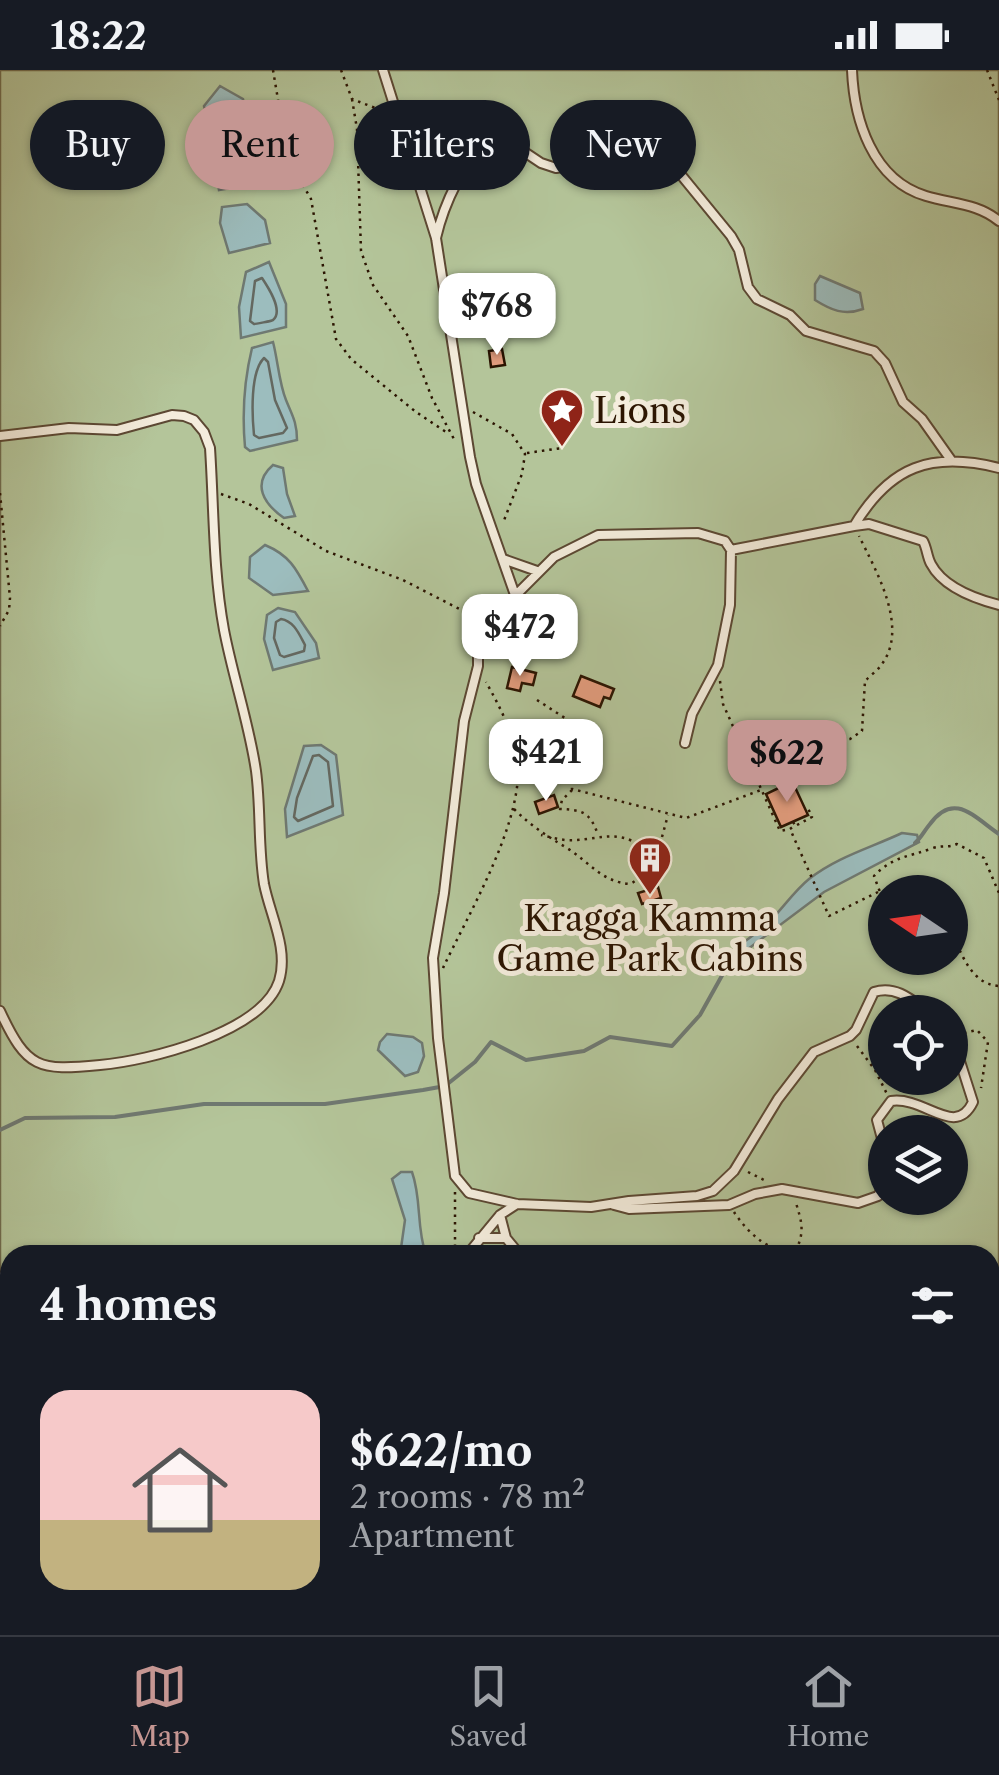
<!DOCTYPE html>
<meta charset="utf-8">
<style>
:root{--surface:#171b24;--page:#242831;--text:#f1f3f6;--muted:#9ea1a6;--line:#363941;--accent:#c59692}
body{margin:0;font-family:"Libre Caslon Text",serif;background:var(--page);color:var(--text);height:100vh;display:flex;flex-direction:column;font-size:38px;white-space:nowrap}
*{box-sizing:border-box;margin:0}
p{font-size:32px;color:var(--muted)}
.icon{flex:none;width:55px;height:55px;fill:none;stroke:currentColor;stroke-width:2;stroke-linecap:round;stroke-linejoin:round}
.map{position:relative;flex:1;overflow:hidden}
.details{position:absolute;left:0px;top:1175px;width:1000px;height:390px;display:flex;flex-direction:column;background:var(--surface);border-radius:30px 30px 0 0;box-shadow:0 2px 8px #0004}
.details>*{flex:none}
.guide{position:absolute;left:30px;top:30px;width:940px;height:90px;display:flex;gap:20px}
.needle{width:65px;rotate:283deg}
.controls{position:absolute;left:868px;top:805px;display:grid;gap:20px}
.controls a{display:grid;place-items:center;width:100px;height:100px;border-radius:50%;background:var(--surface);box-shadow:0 2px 8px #0004;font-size:50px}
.price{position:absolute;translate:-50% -85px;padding:0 22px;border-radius:20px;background:#fff;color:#222;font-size:32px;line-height:65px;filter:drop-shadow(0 2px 5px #0008)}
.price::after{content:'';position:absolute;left:50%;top:60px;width:30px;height:22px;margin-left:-15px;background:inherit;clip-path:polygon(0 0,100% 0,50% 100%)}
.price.current{background:var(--accent);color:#111}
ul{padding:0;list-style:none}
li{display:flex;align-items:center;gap:30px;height:250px;padding:0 40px}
li span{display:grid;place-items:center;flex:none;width:280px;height:200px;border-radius:30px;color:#555}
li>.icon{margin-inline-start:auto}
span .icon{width:120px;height:120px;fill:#fffc;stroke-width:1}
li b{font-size:42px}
h2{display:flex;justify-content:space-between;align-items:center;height:120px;padding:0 40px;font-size:42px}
.chip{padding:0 35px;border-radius:45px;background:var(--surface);box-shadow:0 2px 8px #0004;font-size:35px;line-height:90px}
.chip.current{background:var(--accent);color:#111}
.status{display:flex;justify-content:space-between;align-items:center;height:70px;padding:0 50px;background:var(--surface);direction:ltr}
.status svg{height:28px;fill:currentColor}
.tabs{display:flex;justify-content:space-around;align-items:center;height:140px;border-top:2px solid var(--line);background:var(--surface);font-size:28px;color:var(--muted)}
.tabs a{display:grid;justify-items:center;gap:5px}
.tabs .current{color:var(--accent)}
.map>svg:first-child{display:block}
.green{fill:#b4c59a;stroke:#706c4e;stroke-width:2.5;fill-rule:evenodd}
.water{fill:#9cbdbe;stroke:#6f7972;stroke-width:2.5}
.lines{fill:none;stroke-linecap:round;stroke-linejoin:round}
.shore{stroke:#646860;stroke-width:2.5}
.stream{stroke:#6f7972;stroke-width:4}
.building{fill:#e39d7e;stroke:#2b1401;stroke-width:2.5}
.service-casing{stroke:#5c4833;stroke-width:12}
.path{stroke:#2b1401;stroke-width:2.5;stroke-dasharray:2.5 5;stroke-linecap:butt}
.service{stroke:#f4eddd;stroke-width:8}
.labels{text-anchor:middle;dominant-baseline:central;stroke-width:10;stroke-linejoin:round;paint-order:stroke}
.poi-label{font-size:35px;fill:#2b1401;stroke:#f4eddd;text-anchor:start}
</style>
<div class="status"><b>18:22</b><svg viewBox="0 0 49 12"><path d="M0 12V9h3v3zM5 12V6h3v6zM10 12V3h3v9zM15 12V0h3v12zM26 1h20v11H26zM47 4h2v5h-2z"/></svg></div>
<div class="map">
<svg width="999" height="1565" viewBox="0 0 999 1565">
<rect width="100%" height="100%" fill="#eee4ca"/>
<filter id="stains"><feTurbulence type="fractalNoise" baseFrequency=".002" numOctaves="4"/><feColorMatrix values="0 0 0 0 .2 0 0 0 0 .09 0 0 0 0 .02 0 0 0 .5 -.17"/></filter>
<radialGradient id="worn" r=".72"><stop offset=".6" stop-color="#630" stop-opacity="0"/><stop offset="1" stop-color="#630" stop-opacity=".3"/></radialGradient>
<path class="green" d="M0 0H999V1565H0ZM885 822H950V888H885ZM885 942H950V1008H885ZM885 1062H950V1128H885ZM10 1185H990V1555H10Z"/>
<path class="water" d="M220 16 243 29 246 44 208 51 204 36Z
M242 65 254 114 219 120 212 72Z
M247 134 265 150 270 173 229 183 220 153 222 137Z
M269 192 286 234V257L241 268 239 237 246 202Z
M820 206 860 223 863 239C844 246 831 240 815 230V214Z
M273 272C278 291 279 313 286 330 292 345 297 352 297 370L250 381 245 377C242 344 244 311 252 278Z
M273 395 283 398 287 424 295 446 284 448C264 434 251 414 273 395Z
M265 475C289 485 296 498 308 521L273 525 249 508 250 487Z
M278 538 295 542 316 573 319 588 273 600 264 569 267 545Z
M321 675 336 685 343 745 287 767 285 739 304 676Z
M902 763 917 765 919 772 824 822 728 894C733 875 752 868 766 855 781 841 793 822 809 809 837 787 870 778 902 763Z
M387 964 413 967 422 973 424 986 418 1002 405 1006 378 980 380 972Z
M401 1102H412C422 1130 416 1157 426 1185H400L405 1150 392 1109Z
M204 1555H284L273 1565H208Z"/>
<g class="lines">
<path class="shore" d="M262 208C268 217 284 241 273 250 272 251 255 254 254 254L250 251 255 211Z
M264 288 268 292 275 330 287 358 283 363 259 368 254 365C252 345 250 302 264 288Z
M281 549C294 551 299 564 305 575L304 581 284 587 280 585 274 568 276 552Z
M313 686 319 685 328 692 333 736 298 751 294 747 297 728Z"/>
<path class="stream" d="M915 773C922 767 924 761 930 754 954 721 974 747 999 764
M0 1060 25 1048 115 1047 204 1034H325L423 1020 445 1016 475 992 491 972 526 990 584 981 610 967 672 976 700 945 729 893"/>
</g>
<path class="building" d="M502 279 505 295 491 297 489 281Z
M512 597 536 603 533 615 522 613 520 621 507 618Z
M581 606 614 619 610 629 604 627 600 637 573 626Z
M537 653 557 654V699L548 698V705H538L539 698H535Z
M787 714 789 718 794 715 808 745 781 757 766 724Z
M554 725 558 737 539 744 535 732Z
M658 817 661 828 642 834 638 823Z"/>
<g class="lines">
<g class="service-casing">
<path id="service" d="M383 0 436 168 470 387 476 414 515 525
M852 0C854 49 872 110 926 126 952 134 977 133 999 151
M436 168C444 134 463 91 491 69L511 73 541 93 556 98 626 88 661 91 677 100 731 166 739 180 748 217 757 229 790 245 806 261 874 281 885 293 903 332 922 349 951 390
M0 366 69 358 117 360 172 345 184 346 194 350 204 362 210 378C214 439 213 500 224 560 233 607 249 653 256 701 261 738 258 777 264 814 270 845 289 879 279 911 262 963 147 991 100 995 38 1001 27 999 0 941
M854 456 869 454 923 471C927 478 927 487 931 494 943 517 976 529 999 535
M503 489 537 501
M685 673 692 644 718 595 730 535 731 480
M928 942C912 930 896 915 874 922L856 960 850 966 814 982 778 1029 734 1101 713 1121 697 1126 629 1131 591 1137 517 1134 469 1123 455 1106 438 968 433 888 444 823 464 651 478 596V576L484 551 497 544 554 487 598 465 698 463 725 471 731 480 854 456C890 396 931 381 999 398
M885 1080 877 1050 891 1031C925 1026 955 1069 973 1032L950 960
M614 1135 629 1139 729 1135 755 1124 782 1119 858 1133 878 1126 885 1113
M500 1145 506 1168 520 1185
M479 1168H506
M467 1185 500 1145 517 1134
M0 1207 10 1204
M990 1379 997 1392 990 1408
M888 1565 897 1555"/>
</g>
<path class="path" d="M273 0 288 89 311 129 336 269 351 289 416 342 449 364
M341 0 352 29 383 41
M987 0 999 30
M352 29 357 59 361 181 373 215 408 266 432 328 455 371
M473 342 512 364 525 384 522 404 503 453
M527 383 562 378
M0 423 10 528 9 540 0 556
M221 424 249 434 326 481 403 510 473 546
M720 611 723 634 780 761 790 759
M537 630 568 650 570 656 572 719 686 748 761 720
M776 703 828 671 850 669 862 661 865 611C870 606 878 600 882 594 909 557 876 501 859 466
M572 720 562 730 560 739C583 740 590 742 598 765
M514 739C531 756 547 766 567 778 589 792 602 812 630 814 645 807 646 792 642 777 616 757 594 772 565 770 557 769 549 767 541 765
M793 752 795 755 790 759 829 846 878 822
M797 755 812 747 807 736
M662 767 668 745
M885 826 880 822 874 806C893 786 909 787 933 778 942 775 948 778 957 774L984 788 999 823
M950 860C962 883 970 914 999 916
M443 898C468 845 519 759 518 700 517 669 501 639 486 612
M964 963 977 960 988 972 981 1018
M857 976 875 1000 887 1024
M748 1102 768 1112
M455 1122V1185
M734 1142C747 1162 773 1188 797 1178 805 1160 801 1150 796 1133
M990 1333 999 1332"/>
<use href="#service" class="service"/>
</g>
<defs>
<g id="sight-pin" transform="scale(2.25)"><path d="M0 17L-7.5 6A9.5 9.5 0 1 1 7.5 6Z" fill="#8f2418" stroke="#f4eddd"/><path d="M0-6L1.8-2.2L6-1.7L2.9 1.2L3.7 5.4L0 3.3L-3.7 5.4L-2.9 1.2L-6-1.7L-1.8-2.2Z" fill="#fff"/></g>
<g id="building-pin" transform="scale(2.25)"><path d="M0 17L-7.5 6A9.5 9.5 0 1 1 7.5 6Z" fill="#8f2418" stroke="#f4eddd"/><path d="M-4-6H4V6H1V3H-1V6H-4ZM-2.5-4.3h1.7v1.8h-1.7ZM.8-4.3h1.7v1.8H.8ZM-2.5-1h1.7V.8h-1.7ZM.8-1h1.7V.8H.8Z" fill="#fff"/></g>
</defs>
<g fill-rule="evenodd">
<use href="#sight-pin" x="562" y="340"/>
<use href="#building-pin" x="650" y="788"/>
</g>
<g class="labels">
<g class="poi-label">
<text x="594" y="340">Lions</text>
<text x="650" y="848" text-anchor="middle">Kragga Kamma<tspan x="650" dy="40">Game Park Cabins</tspan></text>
</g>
</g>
<rect width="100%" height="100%" filter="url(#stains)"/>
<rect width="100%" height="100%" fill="url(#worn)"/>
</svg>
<div class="controls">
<a><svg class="needle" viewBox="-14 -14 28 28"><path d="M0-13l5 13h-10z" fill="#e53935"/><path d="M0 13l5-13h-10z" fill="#9ea1a6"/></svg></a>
<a><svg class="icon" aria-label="locate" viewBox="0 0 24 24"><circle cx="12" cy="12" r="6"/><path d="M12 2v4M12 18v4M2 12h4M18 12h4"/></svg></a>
<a><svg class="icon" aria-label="layers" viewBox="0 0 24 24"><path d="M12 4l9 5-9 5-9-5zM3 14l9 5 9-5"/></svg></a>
</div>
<b class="price" style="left:497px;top:288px">$768</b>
<b class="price" style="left:520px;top:609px">$472</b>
<b class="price" style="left:546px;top:734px">$421</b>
<b class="price current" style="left:787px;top:735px">$622</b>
<div class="guide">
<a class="chip">Buy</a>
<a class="chip current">Rent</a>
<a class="chip">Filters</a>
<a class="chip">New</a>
</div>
<section class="details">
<h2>4 homes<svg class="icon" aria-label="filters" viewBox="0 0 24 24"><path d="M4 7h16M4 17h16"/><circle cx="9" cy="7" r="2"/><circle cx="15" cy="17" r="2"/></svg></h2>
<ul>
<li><span style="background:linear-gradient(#f6c9c9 65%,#c2b280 0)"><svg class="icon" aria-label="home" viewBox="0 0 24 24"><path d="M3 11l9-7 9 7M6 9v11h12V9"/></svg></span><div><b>$622/mo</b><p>2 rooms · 78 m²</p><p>Apartment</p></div></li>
</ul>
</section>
</div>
<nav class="tabs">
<a class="current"><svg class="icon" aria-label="map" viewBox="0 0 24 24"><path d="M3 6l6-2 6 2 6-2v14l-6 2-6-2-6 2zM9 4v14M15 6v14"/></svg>Map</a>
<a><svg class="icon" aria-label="saved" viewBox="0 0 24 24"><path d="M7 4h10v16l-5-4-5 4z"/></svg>Saved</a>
<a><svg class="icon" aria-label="home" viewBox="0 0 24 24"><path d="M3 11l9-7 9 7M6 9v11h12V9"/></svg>Home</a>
</nav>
